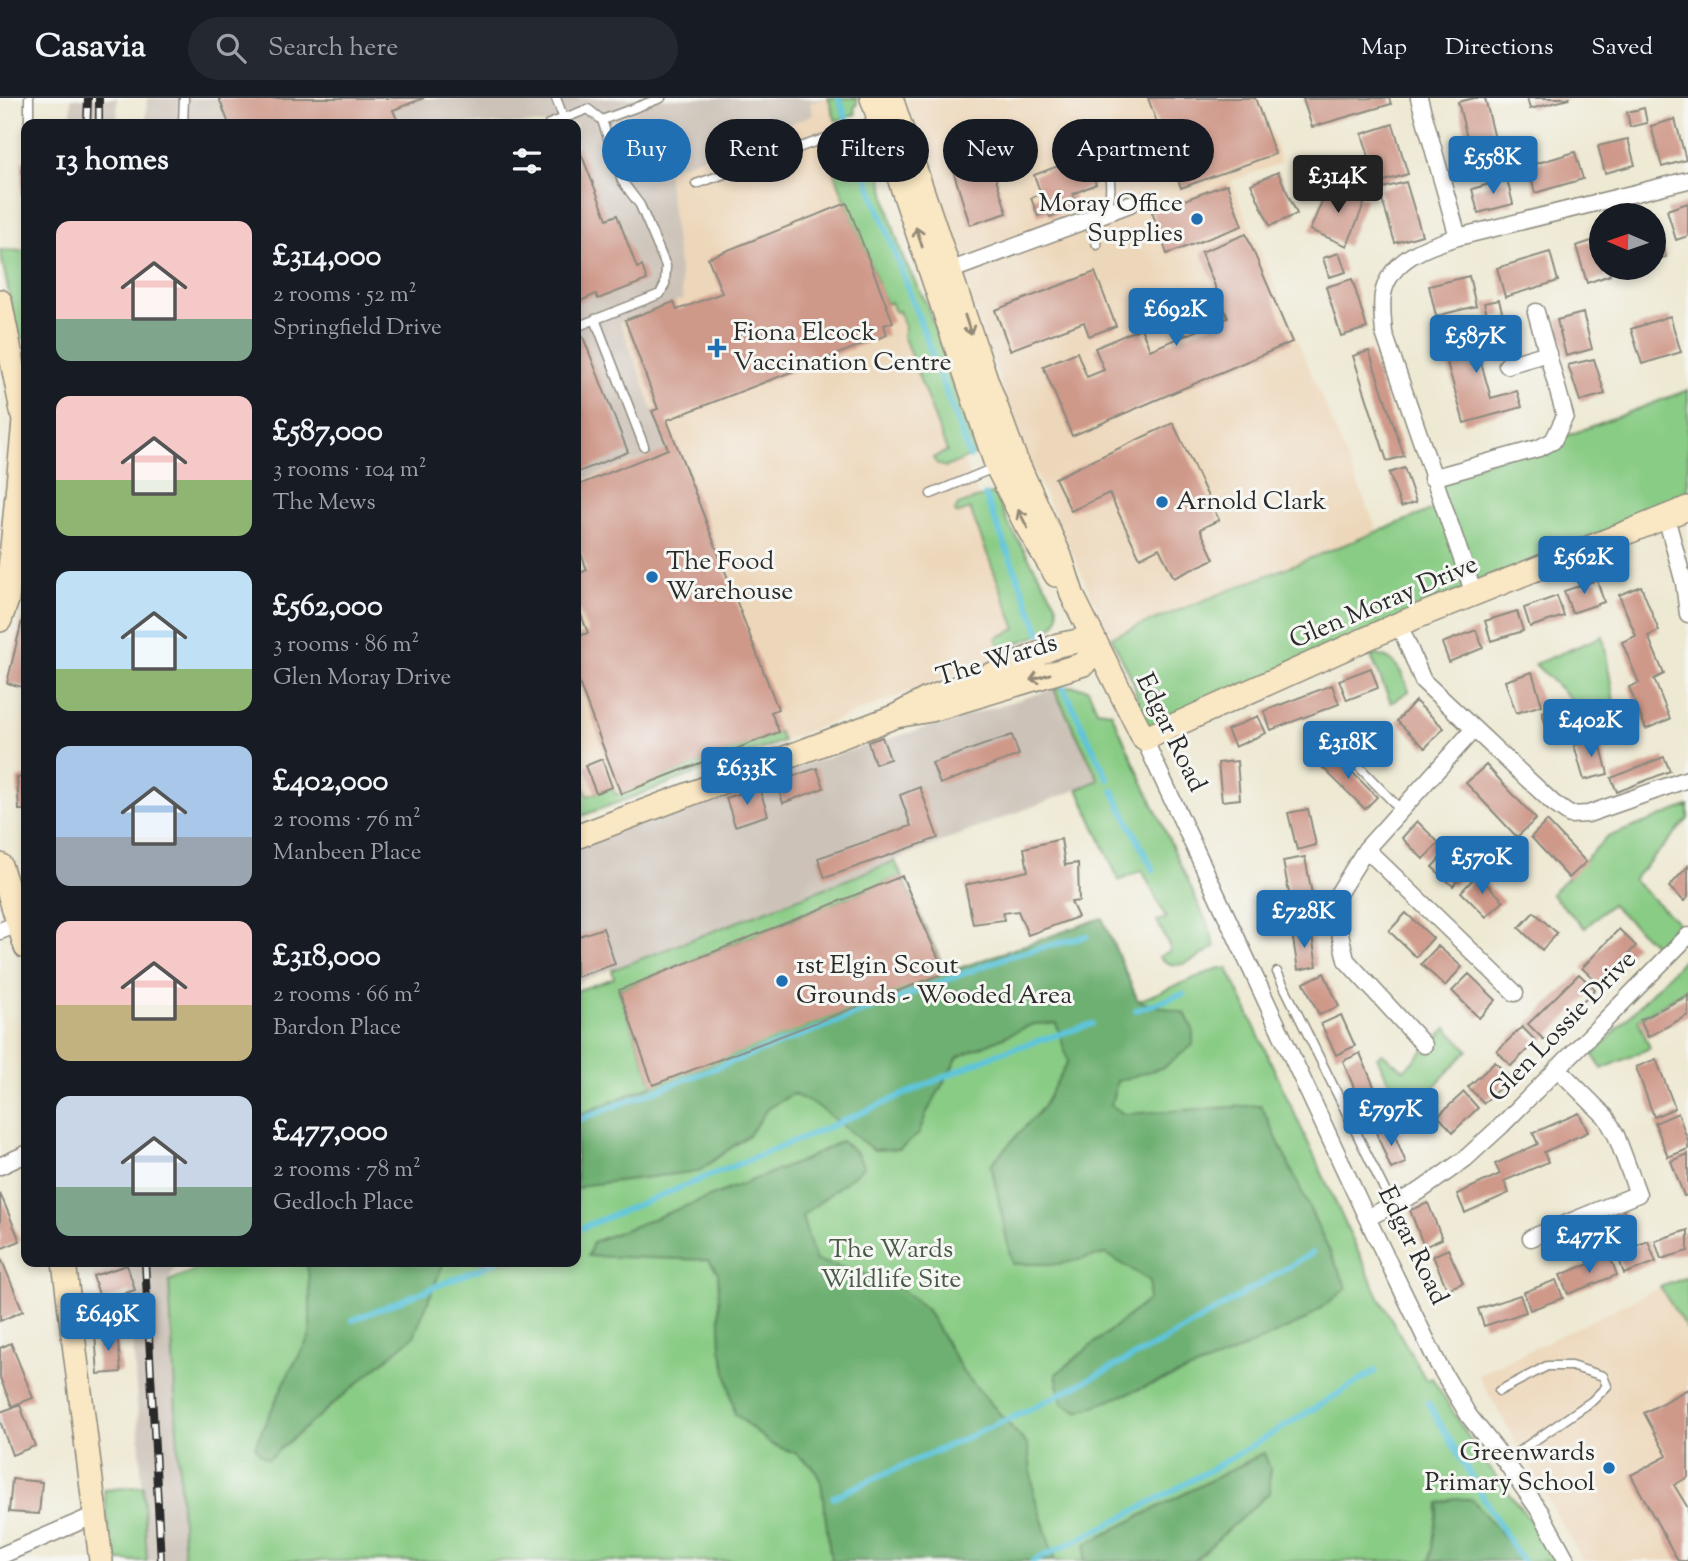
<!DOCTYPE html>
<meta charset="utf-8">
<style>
:root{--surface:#171b24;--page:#242831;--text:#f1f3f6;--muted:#9ea1a6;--line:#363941;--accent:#1f6fb2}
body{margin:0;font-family:"Sorts Mill Goudy",serif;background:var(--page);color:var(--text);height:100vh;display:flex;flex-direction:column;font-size:26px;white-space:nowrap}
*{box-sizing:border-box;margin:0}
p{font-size:23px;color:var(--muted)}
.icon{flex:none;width:38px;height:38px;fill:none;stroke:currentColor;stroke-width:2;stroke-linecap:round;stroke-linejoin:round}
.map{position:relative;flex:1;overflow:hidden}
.drawer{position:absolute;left:21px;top:21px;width:560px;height:1148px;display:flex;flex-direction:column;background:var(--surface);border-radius:14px;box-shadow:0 4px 10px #0003}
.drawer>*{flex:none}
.hud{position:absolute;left:602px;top:21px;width:665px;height:63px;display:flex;gap:14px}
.needle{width:46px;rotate:272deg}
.tools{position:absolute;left:1589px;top:105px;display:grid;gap:14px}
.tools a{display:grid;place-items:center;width:77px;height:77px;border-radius:50%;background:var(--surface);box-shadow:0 4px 10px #0003;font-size:35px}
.price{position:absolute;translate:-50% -60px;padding:0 16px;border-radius:7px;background:var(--accent);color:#fff;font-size:23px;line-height:46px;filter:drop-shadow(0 2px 4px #0008)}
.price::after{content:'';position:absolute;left:50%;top:42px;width:21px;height:16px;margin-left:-10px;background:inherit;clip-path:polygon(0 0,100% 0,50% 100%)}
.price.active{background:#222;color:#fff}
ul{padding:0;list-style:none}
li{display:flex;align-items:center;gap:21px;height:175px;padding:0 35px}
li span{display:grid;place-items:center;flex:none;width:196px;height:140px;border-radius:14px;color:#555}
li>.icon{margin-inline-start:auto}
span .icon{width:84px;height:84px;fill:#fffc;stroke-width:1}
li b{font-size:30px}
h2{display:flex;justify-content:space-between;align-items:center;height:84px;padding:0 35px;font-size:30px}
.chip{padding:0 24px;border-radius:32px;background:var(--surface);box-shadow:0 4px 10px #0003;font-size:24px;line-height:63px}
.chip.active{background:var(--accent);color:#fff}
header{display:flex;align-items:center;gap:42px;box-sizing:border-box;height:98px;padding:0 35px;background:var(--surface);border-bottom:2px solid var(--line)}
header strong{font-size:33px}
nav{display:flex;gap:38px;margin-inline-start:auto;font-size:24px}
.search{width:490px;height:63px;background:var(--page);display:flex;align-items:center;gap:18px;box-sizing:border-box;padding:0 24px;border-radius:38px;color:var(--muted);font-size:26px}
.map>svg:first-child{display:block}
.built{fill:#edd7ba}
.industrial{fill:#ccc2b8}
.green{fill:#89cc85;stroke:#5a7c58;stroke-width:2}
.forest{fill:#6eb072;stroke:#4c6e4e;stroke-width:2}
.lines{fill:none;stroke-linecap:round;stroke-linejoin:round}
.stream{stroke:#5ec5db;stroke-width:6}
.building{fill:#cf998a}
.lane-casing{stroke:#8c8a7f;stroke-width:11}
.street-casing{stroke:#8c8a7f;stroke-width:19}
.secondary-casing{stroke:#8c8a7f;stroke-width:26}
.lane{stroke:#fff;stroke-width:8}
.street{stroke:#fff;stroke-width:16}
.secondary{stroke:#fae7c3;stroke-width:23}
.rail-casing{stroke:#2b2b2b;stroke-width:8}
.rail{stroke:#f6f6f2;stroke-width:5;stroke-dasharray:16;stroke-linecap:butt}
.oneway{stroke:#928977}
.poi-dot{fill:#1f6fb2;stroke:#f6f6f2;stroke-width:2.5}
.labels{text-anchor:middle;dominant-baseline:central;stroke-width:6;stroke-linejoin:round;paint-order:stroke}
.poi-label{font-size:26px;fill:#2b2b2b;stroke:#f6f6f2;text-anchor:start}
.street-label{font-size:26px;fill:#2b2b2b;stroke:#f6f6f2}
.park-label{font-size:26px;fill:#475b46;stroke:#f6f6f2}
</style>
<header>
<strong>Casavia</strong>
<div class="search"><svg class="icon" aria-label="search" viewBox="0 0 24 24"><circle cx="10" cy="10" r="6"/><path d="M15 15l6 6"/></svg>Search here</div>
<nav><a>Map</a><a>Directions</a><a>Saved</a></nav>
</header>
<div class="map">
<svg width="1688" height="1463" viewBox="0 0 1688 1463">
<rect width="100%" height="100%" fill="#f6f6f2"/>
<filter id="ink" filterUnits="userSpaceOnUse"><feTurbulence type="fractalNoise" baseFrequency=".0143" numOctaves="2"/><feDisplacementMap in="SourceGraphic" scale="14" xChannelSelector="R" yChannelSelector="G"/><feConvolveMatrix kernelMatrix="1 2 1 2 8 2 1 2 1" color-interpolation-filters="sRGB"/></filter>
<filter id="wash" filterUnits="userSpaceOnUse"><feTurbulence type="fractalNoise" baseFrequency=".00686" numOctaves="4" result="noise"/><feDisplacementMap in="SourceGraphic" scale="28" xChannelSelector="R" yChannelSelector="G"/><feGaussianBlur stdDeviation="1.57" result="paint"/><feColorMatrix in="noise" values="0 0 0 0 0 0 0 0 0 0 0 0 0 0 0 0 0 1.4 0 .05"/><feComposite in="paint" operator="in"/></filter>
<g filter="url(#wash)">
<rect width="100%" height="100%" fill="#eee9d3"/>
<path class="built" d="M824 0H828L909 221 1033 538 1010 547 998 559 801 636 576 720V385L667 351 620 224 683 200 667 71 812 17 810 5Z
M906 0H1260L1281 65 1231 83 1377 432 1111 539 1026 357 982 234Z
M1660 1189 1688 1233V1463H1583L1478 1277Z"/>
<path class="industrial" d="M71 0H117L118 26H71Z
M147 0H824L810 5 813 17 667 72 683 201 620 224 668 351 576 385V26H146Z
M1054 591 1099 683 576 885V739L806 666Z
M128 1164H177L169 1183 184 1463H147Z"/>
<path class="green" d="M828 0H857V7L854 10 856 16 836 23Z
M864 42 865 47 872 49 876 54 891 122 903 160 927 207 976 356 946 369 937 366 933 360 947 353 903 237 905 230 899 213 895 214 891 204 886 206 827 56 831 51Z
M0 152 26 153V240H18Z
M1688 292V410L1144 641 1134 585 1111 539 1442 408 1432 380 1553 343Z
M990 396 996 397 1009 427 1056 505C1069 540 1021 536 1002 555L996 540 1016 531 970 411 956 416 955 413 958 407Z
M1603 538 1615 610 1591 621 1535 566Z
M1378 557C1398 562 1402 575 1409 593L1391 605 1371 558Z
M1072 588 1088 591 1097 612 1111 614 1208 827 1215 849C1197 859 1178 877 1159 859L1171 852 1157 823 1166 820 1142 772 1119 783 1078 691 1099 682 1054 591Z
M779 634 783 643 576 720V671L588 698 612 689 616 697Z
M1688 708V721L1633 782 1678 825 1655 847 1611 806 1585 830 1551 796 1607 739Z
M895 763 946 875 1102 820 1138 903 1219 870 1228 871 1380 1201 1426 1282 1432 1280 1481 1359 1543 1439 1556 1463H184L169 1183 215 1164H576V893L614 880 612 872Z
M1688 856V891L1638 922 1650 950 1602 971 1593 957Z
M1447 930 1468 952 1406 1019 1377 959 1382 955 1404 972Z
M1688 1179V1233L1660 1189Z
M143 1388 147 1463H112L104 1392Z"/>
<path class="forest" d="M902 778 946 875 1102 820 1138 903 1185 915 1193 931V947L1164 969 1117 983 1111 1007 1124 1016 1261 1007 1347 1190 1304 1223 1222 1260 1079 1314 1062 1305 1056 1276 1148 1202 1150 1183 1106 1156 1059 1166H1012L991 1066 1043 1009 1068 963 1056 925 1033 926 958 959 926 1016 919 1036 900 1051 873 1052 819 1009 793 996 767 1011 750 1036 699 1073 586 1087 576 1091V1018L653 987 619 892Z
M841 1043 856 1054 864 1069 802 1118 815 1162 892 1184 926 1211 964 1275 1028 1348 1034 1396 1055 1463H831L821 1384 813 1369 795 1355 771 1346 735 1316 721 1250 718 1175 709 1162 588 1158 593 1144 804 1062Z
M307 1164H444L414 1238 268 1361 259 1355 255 1347 289 1275 310 1238V1196Z
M1264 1355 1270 1371V1394L1194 1463H1084L1086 1446Z
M1456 1400 1473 1402 1523 1463H1430L1439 1405Z"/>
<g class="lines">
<path class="stream" d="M839 0 846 20
M854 44 970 359
M985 397 1040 535
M1063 589 1108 681
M1113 693 1153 772
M1136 912 1183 896
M576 1023 1010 858 1087 838
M576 1132 829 1029 999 955 1092 926
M353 1222 496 1164
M1428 1305 1516 1455 1523 1463
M833 1399 1031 1311 1164 1243 1312 1155
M1033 1463C1152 1409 1264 1342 1375 1273"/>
</g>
<g id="blocks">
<path class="building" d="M219 0H424L393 12 399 26H229Z
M1148 0H1255L1275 56 1181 90Z
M1389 0 1391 6 1312 29 1303 1Z
M1474 0H1485L1495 41 1469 48 1458 4Z
M1527 0H1569V1L1530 11Z
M1644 10 1647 25 1630 29 1627 14Z
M1675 21 1686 62 1662 69 1651 28Z
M1393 26 1408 76 1377 85 1362 36Z
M1013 29 1019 49 989 59 1007 115 970 127 946 50Z
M1628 41 1635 67 1605 75 1598 48Z
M578 48 607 121 617 117 637 170 642 168 647 182 598 201 596 196 576 205V49Z
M1517 48 1521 64 1502 69 1498 52Z
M1575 54 1583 81 1535 95 1528 68Z
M1092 57 1098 72 1091 74 1096 86 1073 96 1077 108 1050 119 1048 114 1038 118 1031 100 1041 96 1034 77 1085 58 1086 60Z
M22 64H26V98H22Z
M1278 74 1297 116 1270 128 1251 86Z
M1507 81 1513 106 1478 115 1472 91Z
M1406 84 1422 137 1395 145 1379 91Z
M1227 86 1242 128 1167 156 1152 114Z
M1329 86 1366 101 1347 148 1310 132Z
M847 105 893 224 884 227 887 237 667 322 778 611 771 614 779 634 621 696 576 577V539L588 535 576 504V477L587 472 576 442V388L668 351 652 313 658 311 625 222 674 204 677 212 722 195 708 160Z
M1688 105V138L1676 142 1667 112Z
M1657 127 1666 159 1654 162V128Z
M1246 136 1292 244 1072 338 1043 268 1077 254 1087 279 1104 272 1095 250 1141 230 1150 252 1228 220 1201 154Z
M1598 141 1601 150V170H1608L1610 177 1587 185 1576 148Z
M1550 154 1558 183 1505 199 1497 170Z
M1339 155 1346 174 1329 179 1323 160Z
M1095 174 1116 228 1089 238 1084 224 1010 252 995 212Z
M1469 178 1476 208 1436 218 1429 188Z
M1352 181 1367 230 1341 238 1326 189Z
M1499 202 1503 217 1488 220 1484 205Z
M1583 215 1592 251 1566 258 1557 222Z
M1670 218 1681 254 1642 266 1631 231Z
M1498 227 1503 246 1478 254 1491 300 1517 293 1522 309 1464 325 1441 243Z
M583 239 628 354 576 375V241Z
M1369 253 1404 358 1387 363 1353 258Z
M1594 261 1605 296 1580 303 1568 267Z
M1173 325 1219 422 1200 431 1214 461 1174 480 1159 450 1140 460 1109 395 1071 413 1055 380Z
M1404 370 1416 404 1401 409 1389 375Z
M1597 482 1604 504 1572 515 1564 493Z
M1641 488 1659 533 1648 538 1664 576 1654 581 1670 621 1646 631 1629 589 1639 585 1622 544 1636 538 1619 497Z
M1557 498 1564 518 1530 529 1524 510Z
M25 510H26V590L7 585Z
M1517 513 1523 533 1491 543 1485 523Z
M1476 532 1483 550 1449 564 1442 545Z
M1371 570 1378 590 1347 602 1339 582Z
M1532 574 1542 607 1516 615 1505 583Z
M1332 587 1339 606 1271 632 1264 613Z
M1415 603 1444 630 1425 650 1397 623Z
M1566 608 1575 639 1551 646 1542 614Z
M1258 618 1266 635 1235 649 1227 632Z
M1012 637 1019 657 940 686 932 665Z
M882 639 890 661 875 666 868 644Z
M1599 641 1608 676 1584 682 1574 647Z
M1332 654 1377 699 1365 711 1320 667Z
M1664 659 1670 673 1617 694 1611 680Z
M602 661 612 689 596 695 585 668Z
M1237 663 1240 701 1222 703 1218 665Z
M1486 667 1536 721 1517 739 1466 685Z
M817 670 824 690 783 705 776 684Z
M26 679V712H19L17 680Z
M759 689 768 717 735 728 726 700Z
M920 689 938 740 825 780 818 760 911 728 900 697Z
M1308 711 1316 747 1297 752 1288 715Z
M1417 723 1439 745 1423 761 1402 740Z
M1547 723 1586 764 1569 780 1531 739Z
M1061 741 1065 767 1078 765 1079 803 1071 804 1078 819 1028 837 1018 813 1003 815 1004 822 973 826 965 787 1028 773 1024 750Z
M1447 752 1468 771 1453 788 1432 769Z
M1305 759 1317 823 1295 827 1283 763Z
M1688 768V799L1684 803 1669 789Z
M1477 777 1504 803 1486 819 1461 794Z
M902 778 945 875 653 987 619 892Z
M1534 814 1557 835 1542 852 1519 830Z
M1406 815 1433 840 1416 859 1389 833Z
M603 830 615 866 576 879V839Z
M1619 831 1636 848 1600 887 1582 870Z
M1311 832 1317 868 1298 872 1292 835Z
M1438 848 1462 869 1445 888 1421 866Z
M1324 875 1339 908 1319 917 1304 885Z
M1469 876 1496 902 1479 920 1452 893Z
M1579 876 1595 891 1544 942 1528 926Z
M1688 897V917L1648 939 1640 922Z
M1341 917 1355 948 1336 957 1321 926Z
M1522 929 1536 943 1511 968 1497 953Z
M1360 955 1388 1022 1370 1029 1343 963Z
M1656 961 1675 1010 1654 1019 1636 969Z
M1495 964 1510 980 1484 1005 1468 989Z
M1464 994 1478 1010 1453 1034 1438 1018Z
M1579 1015 1588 1034 1544 1054 1548 1064 1504 1083 1509 1095 1465 1115 1457 1096 1500 1076 1495 1066 1538 1046 1533 1035Z
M1678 1015 1688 1043V1051L1668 1059 1655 1025Z
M1391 1028 1406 1065 1391 1071 1376 1034Z
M1688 1056V1097L1684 1098 1671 1063Z
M0 1095 20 1143 0 1151Z
M1428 1105 1442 1141 1424 1149 1410 1112Z
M1623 1111 1627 1124 1585 1139 1580 1126Z
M1688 1132V1153L1661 1161 1655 1143Z
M1648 1143 1656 1164 1624 1176 1617 1155Z
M1448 1151 1463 1185 1447 1191 1433 1158Z
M0 1158 23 1213 0 1223Z
M1610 1158 1617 1177 1568 1196 1560 1177Z
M127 1167 135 1192 101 1203 93 1178Z
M1556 1182 1563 1200 1530 1212 1524 1194Z
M1520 1197 1526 1214 1484 1228 1478 1211Z
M117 1233 121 1274 98 1276 95 1235Z
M11 1245 33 1300 12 1308 0 1280V1250Z
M1688 1291V1379L1674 1387 1688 1410V1463H1678L1631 1377 1667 1358 1644 1315Z
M20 1307 35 1348 12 1357 0 1323V1314Z
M12 1381 42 1384 39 1416 9 1414Z"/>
</g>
</g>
<g filter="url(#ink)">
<use href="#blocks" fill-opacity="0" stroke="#8c8a7f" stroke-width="2"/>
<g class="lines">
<g class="lane-casing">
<path id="lane" d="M556 0 564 21
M29 26V0
M183 26 184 0
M549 26 588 11 602 22
M1106 65C1112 82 1112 97 1106 115
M696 86 877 22
M1088 122 1097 147
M595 221 644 348
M576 229 660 196 665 186 666 168 640 107 622 83 602 22 661 0
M931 396 996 369
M1334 643 1401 712
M1277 874 1392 1107
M1499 1293 1547 1268H1571L1603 1278 1607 1288 1592 1303 1505 1363"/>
</g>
<g class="street-casing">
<path id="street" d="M1419 0 1458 139
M941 176 1130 106
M1507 267 1548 255
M1432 380 1539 350 1553 343 1565 318 1536 214
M1666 419 1684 485 1688 516
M1474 496 1384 235C1383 223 1381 208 1383 196 1390 161 1427 148 1458 139L1688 82
M1399 526 1423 583 1553 705 1570 717 1588 716 1688 681
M1144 641 1367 1120 1438 1266 1469 1318 1505 1363 1541 1415 1567 1463
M1366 751 1515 895
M0 833 20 825
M1424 947 1346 862 1333 804 1366 751 1474 631
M0 1068 26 1056
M1367 1120 1420 1093 1465 1061 1502 1027 1688 838
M1531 1140 1638 1096 1616 1037 1606 1019 1557 970
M0 1458 95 1417"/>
</g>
<g class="secondary-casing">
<path id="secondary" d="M872 0 997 369 1025 425 1056 477
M891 0 987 284 1015 360 1060 458 1073 499 1144 641 1399 526 1688 410
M0 203 24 323 7 502 0 522
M576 739 896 618 927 601 993 576 1058 547 1083 542 1097 548 1084 566 931 612 896 618
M0 767 26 849
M64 1164 101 1463"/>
</g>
<use href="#lane" class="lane"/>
<use href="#street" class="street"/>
<use href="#secondary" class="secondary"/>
<g class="rail-casing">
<path id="rail" d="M87 26 88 0
M99 26V0
M145 1164 161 1463"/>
</g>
<use href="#rail" class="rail"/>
</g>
<defs><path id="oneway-shaft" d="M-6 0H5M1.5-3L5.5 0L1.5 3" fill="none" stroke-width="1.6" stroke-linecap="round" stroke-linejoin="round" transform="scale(1.75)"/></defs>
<g class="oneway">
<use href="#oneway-shaft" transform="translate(919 139) rotate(-108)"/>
<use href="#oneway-shaft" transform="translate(968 227) rotate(72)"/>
<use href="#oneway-shaft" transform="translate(1023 421) rotate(-117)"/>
<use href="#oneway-shaft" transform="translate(1040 579) rotate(163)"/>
</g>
</g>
<g class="poi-dot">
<circle cx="1197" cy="121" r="7"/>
<path d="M713.5 239.5h7v7h7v7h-7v7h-7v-7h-7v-7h7z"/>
<circle cx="1162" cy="404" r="7"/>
<circle cx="652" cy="479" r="7"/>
<circle cx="782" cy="883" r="7"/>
<circle cx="1609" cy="1370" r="7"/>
</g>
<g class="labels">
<g class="poi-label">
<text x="1183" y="106" text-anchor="end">Moray Office<tspan x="1183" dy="30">Supplies</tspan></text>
<text x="733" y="235">Fiona Elcock<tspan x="733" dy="30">Vaccination Centre</tspan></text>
<text x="1176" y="404">Arnold Clark</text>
<text x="666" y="464">The Food<tspan x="666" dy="30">Warehouse</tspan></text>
<text x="796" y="868">1st Elgin Scout<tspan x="796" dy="30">Grounds - Wooded Area</tspan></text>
<text x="1595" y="1355" text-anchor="end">Greenwards<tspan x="1595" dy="30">Primary School</tspan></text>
</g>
<g class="street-label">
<text transform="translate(1384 505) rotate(-23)">Glen Moray Drive</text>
<text transform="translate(997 563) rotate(-17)">The Wards</text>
<text transform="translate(1170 635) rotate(64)">Edgar Road</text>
<text transform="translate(1563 929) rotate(-46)">Glen Lossie Drive</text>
<text transform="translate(1412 1148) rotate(64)">Edgar Road</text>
</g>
<g class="park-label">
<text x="891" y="1152">The Wards<tspan x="891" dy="30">Wildlife Site</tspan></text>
</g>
</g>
</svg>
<div class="tools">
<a><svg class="needle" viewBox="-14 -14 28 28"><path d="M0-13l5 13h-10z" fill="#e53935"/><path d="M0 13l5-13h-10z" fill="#9ea1a6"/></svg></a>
</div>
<b class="price" style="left:1493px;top:98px">£558K</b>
<b class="price active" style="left:1338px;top:117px">£314K</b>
<b class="price" style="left:1176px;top:250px">£692K</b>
<b class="price" style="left:1476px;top:277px">£587K</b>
<b class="price" style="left:1584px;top:498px">£562K</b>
<b class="price" style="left:1591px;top:661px">£402K</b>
<b class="price" style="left:1348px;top:683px">£318K</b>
<b class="price" style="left:747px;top:709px">£633K</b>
<b class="price" style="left:1482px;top:798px">£570K</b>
<b class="price" style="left:1304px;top:852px">£728K</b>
<b class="price" style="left:1391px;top:1050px">£797K</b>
<b class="price" style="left:1589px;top:1177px">£477K</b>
<b class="price" style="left:108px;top:1255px">£649K</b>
<div class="hud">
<a class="chip active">Buy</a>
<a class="chip">Rent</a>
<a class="chip">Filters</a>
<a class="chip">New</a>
<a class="chip">Apartment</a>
</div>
<section class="drawer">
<h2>13 homes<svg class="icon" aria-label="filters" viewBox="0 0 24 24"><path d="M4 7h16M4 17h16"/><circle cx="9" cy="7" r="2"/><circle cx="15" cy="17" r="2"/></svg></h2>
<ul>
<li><span style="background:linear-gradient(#f6c9c9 70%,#7fa58c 0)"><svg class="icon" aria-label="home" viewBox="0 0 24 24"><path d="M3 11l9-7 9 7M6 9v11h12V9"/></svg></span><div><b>£314,000</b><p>2 rooms · 52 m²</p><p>Springfield Drive</p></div></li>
<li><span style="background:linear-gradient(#f6c9c9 60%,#8fb573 0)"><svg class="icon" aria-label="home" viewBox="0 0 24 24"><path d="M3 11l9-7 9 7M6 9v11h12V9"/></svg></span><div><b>£587,000</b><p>3 rooms · 104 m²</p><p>The Mews</p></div></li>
<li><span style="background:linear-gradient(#bfe0f5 70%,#8fb573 0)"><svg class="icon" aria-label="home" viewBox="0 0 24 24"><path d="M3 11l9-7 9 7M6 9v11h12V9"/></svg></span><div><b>£562,000</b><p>3 rooms · 86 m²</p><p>Glen Moray Drive</p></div></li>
<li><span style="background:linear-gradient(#a9c7e8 65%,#9aa5b1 0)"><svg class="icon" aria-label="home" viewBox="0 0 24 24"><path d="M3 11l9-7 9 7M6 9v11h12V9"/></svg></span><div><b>£402,000</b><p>2 rooms · 76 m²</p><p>Manbeen Place</p></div></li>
<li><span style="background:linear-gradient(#f6c9c9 60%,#c2b280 0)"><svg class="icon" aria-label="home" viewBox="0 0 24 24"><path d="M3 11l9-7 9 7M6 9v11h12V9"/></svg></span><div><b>£318,000</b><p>2 rooms · 66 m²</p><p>Bardon Place</p></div></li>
<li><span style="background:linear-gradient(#c9d6e8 65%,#7fa58c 0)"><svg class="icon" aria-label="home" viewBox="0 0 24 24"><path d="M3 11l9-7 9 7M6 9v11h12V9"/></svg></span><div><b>£477,000</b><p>2 rooms · 78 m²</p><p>Gedloch Place</p></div></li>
</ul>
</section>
</div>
